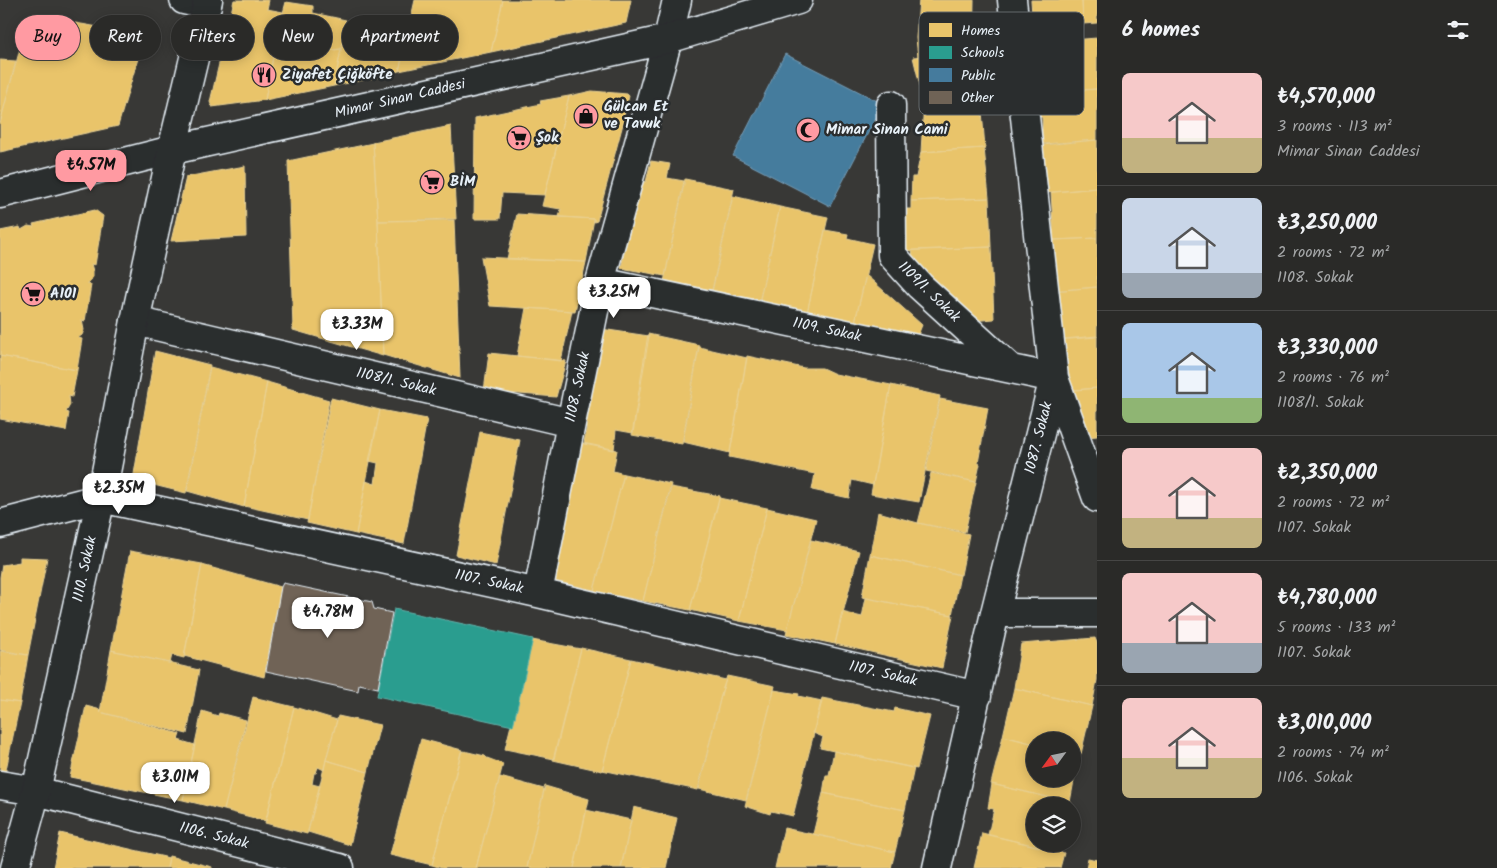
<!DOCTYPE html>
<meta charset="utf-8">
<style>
:root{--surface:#2a2a28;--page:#323230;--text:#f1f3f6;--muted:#a5a7a8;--line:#464645;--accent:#ff9aa2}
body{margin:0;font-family:Kalam,sans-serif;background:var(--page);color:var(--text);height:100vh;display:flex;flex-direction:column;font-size:19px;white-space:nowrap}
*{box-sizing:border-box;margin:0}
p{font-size:16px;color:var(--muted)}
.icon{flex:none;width:28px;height:28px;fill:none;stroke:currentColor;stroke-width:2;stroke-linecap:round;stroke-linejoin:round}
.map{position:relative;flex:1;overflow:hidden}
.sheet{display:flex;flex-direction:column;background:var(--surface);width:400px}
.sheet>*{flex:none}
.banner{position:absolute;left:15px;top:15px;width:475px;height:45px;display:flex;gap:10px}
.needle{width:32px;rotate:237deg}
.fabs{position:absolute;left:1026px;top:732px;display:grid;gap:10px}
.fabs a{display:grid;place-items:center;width:55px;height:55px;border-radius:50%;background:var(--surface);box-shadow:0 2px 12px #0003,0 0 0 1px var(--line);font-size:25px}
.price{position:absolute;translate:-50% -42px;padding:0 11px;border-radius:10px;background:#fff;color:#222;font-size:16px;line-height:32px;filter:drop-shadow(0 1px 2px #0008)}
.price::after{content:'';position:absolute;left:50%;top:30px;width:15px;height:11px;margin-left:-8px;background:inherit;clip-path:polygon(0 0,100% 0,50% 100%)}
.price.on{background:var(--accent);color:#111}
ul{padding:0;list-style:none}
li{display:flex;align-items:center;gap:15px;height:125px;padding:0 25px}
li+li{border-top:1px solid var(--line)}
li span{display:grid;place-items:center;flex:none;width:140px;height:100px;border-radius:8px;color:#555}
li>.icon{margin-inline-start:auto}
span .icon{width:60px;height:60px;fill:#fffc;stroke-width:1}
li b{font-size:21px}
h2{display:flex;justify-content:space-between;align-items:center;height:60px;padding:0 25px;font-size:21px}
.pill{padding:0 18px;border-radius:22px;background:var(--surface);box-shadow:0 2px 12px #0003,0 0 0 1px var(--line);font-size:18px;line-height:45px}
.pill.on{background:var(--accent);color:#111}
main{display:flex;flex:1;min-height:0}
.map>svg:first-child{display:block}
.homes{fill:#e9c46a;stroke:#e9d295}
.schools{fill:#2a9d8f;stroke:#63b6ae}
.public{fill:#457b9d;stroke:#769eb8}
.building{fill:#6f6356;stroke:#e8f1f8}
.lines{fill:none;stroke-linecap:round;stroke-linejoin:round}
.street-casing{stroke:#e8f1f8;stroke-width:31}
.secondary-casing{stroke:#e8f1f8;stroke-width:31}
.street{stroke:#2a2d2e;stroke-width:28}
.secondary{stroke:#2a2d2e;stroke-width:28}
.labels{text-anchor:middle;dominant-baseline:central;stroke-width:5;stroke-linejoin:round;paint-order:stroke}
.poi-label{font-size:15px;font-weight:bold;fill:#e8f1f8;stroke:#2a2d2e;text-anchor:start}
.street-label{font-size:15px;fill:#e8f1f8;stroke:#2a2d2e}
.key{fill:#2a2d2e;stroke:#63686b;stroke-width:1}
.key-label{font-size:14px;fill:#e8f1f8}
</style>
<main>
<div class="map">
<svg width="1097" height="868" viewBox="0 0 1097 868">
<rect width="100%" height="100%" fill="#383836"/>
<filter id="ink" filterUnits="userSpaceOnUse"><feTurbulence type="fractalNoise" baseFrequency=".02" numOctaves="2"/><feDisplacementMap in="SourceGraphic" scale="10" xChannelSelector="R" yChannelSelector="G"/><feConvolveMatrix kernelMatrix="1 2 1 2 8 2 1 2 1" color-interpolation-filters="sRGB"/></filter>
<g filter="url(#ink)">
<path class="homes" d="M234 0H269L267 9 283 12 277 35 265 100 212 107 210 102Z
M415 0H503L491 52 399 71Z
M503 0H631L626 23 491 52Z
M919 0H974L973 51 918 57 916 38Z
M1031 0H1082L1083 26 1063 28V41L1034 43Z
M1082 0H1097V23L1083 24Z
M286 2 313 6V13L346 20 341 49 273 57 277 35Z
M29 15 145 35 118 126 0 152V123Z
M356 18 378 21 377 29 409 30 399 71 378 76V77L334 86 346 24 355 26Z
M1097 38V89L1038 93 1034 43Z
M341 49 334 86 265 100 273 57Z
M977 50 985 148 921 152 924 102 913 57Z
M0 60 16 61 0 123Z
M1097 89V140L1043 144 1042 117H1039L1038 93Z
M592 91 627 94 629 96 623 120H624L597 221 594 222V219L559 217 561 209 542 206 569 96Z
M569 96 545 195 502 193 500 219H474L475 118 541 104 540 101Z
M451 126 456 219 378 221 373 142Z
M1097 140V188L1045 193 1042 145Z
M373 143 378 221 383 356 293 330 288 161Z
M984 148 989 198 911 201 912 177H916L921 152Z
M651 161 670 164 667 178 684 181 665 276 621 268 640 181 646 182Z
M245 166 246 237 171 241 186 177Z
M685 179 734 189 712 290 664 282Z
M1097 188V238L1054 240 1051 192Z
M733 196 780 207 759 302 712 292Z
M989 198 991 247 901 251 904 209H911V201Z
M780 207 828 217 807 313 759 304Z
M95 210 103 216 95 265 91 264 93 271V277L87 284 91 285 85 321 82 320 84 330 82 335 78 338 82 339 77 370 0 356V231L20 227 21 230 28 226 34 227 33 224Z
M517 214 594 219 586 262 507 259Z
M454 220 460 378 383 355 378 221Z
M825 230 848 234 847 238 873 244 855 322 807 313Z
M1097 238V287L1050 291 1049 242 1053 241 1054 240Z
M991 247 994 319 971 321 914 263 912 250Z
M481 257 586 262 575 311 490 306Z
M866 275 922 325 918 335 902 331 901 333 855 322Z
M1097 287V337L1056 340 1053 291Z
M526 308 572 311 561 361 517 356Z
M601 329 649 336 633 433 616 430 614 450 584 444Z
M648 334 699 345 682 444 632 435Z
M1097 336V388L1065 391 1053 340Z
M699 347 747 358 730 453 683 442Z
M155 351 210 365 186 493 133 480Z
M489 353 566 361 556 397 484 391Z
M0 356 77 370 72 397 69 396 70 405 66 412 69 413 66 431 0 419Z
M747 356 804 368H822L835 374 891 385 873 485 852 480 849 498 812 490 815 474 729 457Z
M210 367 267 382 244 507 187 491Z
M267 382 329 400 308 520 244 506Z
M891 385 940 396 919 502 871 494Z
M1097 388V436L1087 437 1073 390Z
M331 398 380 410 356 534 307 523Z
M940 399 988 408 978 463 980 464 976 482 926 471Z
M380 410 427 419 404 544 356 534 366 481 375 484 378 463 369 461Z
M480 432 520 440 496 565 456 555Z
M583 443 617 450 613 471 624 474 594 590 550 580Z
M931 473 976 482 965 532 918 523Z
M624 474 671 484 643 601 594 591Z
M671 487 720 496 690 610 643 601Z
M719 498 767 508 739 621 690 610Z
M767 508 816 519 787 630 739 621Z
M878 512 918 523 969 534 961 575 870 555Z
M811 540 859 551 835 644 786 634Z
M130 551 202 564 184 658 172 655 170 663 111 650Z
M870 555 960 575 952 615 862 597Z
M20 557 47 558 28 655 0 650V577L2 565 20 562Z
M202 565 281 587 264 677 184 656Z
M866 598 953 615 942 668 835 644 842 612 862 617Z
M1095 638 1097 643V680L1092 706 1014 688 1021 644Z
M532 640 581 649 554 759 505 749 511 725 513 726Z
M581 648 631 659 602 771 553 760Z
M111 650 199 670 187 734 100 712Z
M0 651 28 655 20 703 0 700Z
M631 659 726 680 722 691 698 790 602 770Z
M727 676 775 686 746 800 699 789 722 691Z
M1014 688 1092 706 1081 754 1072 752V741H1035V744L1003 736Z
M774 690 799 694 798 696 822 701 793 816 771 811 770 814 745 806Z
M253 697 294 707 266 821 224 810Z
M822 698 894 712 895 708 930 716 917 769 820 748 823 737 813 733Z
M0 700 20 703 4 779 0 778Z
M86 706 101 710 100 712 180 734 178 740 195 745 183 800 70 777Z
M294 707 337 720 327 755 324 770 318 767 316 773H314L312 784 320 786 307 834 265 823Z
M202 711 218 716 219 713 246 720 224 810 183 800Z
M338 716 380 725 368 772 326 760Z
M1003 736 1035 744V779H1072V752L1079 754 1070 802 991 784Z
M421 739 462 750 432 865 390 855Z
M464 751 485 756 487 758 503 764 476 868H442L432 865 461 752Z
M834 751 914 768 905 810 823 793 826 775H829Z
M326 760 368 772 350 845 308 832Z
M500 777 544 789 527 868H476Z
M992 784 1072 803 1071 806H1035V844H1063L1060 851 988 835 994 809 988 808Z
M545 786 589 799 574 868H527Z
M823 793 905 810 895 852 813 834Z
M634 807 677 818 666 868H621Z
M586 810 631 820 621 868H574Z
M784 828 895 852 891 868H775Z
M60 833 169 858 167 868H53Z
M982 833 1064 853 1060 868H974Z
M169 856 212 867V868H167Z
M1088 858 1097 860V868H1086Z"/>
<path class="schools" d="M394 609 533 639 513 726 377 696Z"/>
<path class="public" d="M785 54 883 104 830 206 733 156Z"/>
<path class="building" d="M283 583 372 602 374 609 392 613 378 688 359 684 358 691 266 671 281 587Z"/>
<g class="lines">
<g class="street-casing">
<path id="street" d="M184 0 207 5
M891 105 892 255 920 286 1010 368
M0 194 172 150
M600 282 1054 378 1097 498
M135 321 571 423
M0 524 101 498 538 593 977 696
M538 593 571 423 600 282 668 39 677 0
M995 613H1097
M0 785 36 791 340 868
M937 868 995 613 1054 378 1012 0"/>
</g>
<g class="secondary-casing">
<path id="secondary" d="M172 150 668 39 798 0
M15 868 36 791 101 498 135 321 172 150 208 0"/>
</g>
<use href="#street" class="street"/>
<use href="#secondary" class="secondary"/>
</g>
</g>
<defs>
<g id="restaurant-disc" transform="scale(1.25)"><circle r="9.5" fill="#ff9aa2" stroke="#2a2d2e"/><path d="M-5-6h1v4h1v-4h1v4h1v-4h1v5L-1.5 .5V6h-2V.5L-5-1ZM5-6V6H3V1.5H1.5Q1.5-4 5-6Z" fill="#111"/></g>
<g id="shop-disc" transform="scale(1.25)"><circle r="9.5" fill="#ff9aa2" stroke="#2a2d2e"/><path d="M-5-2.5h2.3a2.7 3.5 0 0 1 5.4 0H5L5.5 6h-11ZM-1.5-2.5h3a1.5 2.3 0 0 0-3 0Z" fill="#111"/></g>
<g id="mosque-disc" transform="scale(1.25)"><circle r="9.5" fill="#ff9aa2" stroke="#2a2d2e"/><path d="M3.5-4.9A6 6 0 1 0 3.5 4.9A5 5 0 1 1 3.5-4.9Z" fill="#111"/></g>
<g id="supermarket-disc" transform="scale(1.25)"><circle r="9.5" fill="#ff9aa2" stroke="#2a2d2e"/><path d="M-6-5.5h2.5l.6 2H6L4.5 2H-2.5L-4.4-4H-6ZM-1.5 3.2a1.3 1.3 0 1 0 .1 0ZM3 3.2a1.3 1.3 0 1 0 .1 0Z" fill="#111"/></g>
</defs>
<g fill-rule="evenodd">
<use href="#restaurant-disc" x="264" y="75"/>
<use href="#shop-disc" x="586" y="116"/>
<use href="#mosque-disc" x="808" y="130"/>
<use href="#supermarket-disc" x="519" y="138"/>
<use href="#supermarket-disc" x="432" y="182"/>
<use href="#supermarket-disc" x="33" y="294"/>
</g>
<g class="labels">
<g class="poi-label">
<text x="282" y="75">Ziyafet Çiğköfte</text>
<text x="604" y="107">Gülcan Et<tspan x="604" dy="17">ve Tavuk</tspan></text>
<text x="826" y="130">Mimar Sinan Cami</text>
<text x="536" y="138">Şok</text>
<text x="450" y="182">BİM</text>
<text x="50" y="294">A101</text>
</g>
<g class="street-label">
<text transform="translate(400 99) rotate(-13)">Mimar Sinan Caddesi</text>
<text transform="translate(929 292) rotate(44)">1109/1. Sokak</text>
<text transform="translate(827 330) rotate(12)">1109. Sokak</text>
<text transform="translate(396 382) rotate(13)">1108/1. Sokak</text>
<text transform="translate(578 387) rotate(-78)">1108. Sokak</text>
<text transform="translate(1039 438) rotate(-76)">1087. Sokak</text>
<text transform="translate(85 569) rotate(-78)">1110. Sokak</text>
<text transform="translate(489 582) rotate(12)">1107. Sokak</text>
<text transform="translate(883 674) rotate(13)">1107. Sokak</text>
<text transform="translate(214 836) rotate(14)">1106. Sokak</text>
</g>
</g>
<rect x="919" y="12" width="165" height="103" rx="8" class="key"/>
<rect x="929" y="23" width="23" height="14" fill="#e9c46a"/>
<rect x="929" y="46" width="23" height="13" fill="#2a9d8f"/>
<rect x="929" y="68" width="23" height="14" fill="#457b9d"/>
<rect x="929" y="91" width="23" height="13" fill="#6f6356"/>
<g class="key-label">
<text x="961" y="35">Homes</text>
<text x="961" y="57">Schools</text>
<text x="961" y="80">Public</text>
<text x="961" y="102">Other</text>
</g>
</svg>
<div class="fabs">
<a><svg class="needle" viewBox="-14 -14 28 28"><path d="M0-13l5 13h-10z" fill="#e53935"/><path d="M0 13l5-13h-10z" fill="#a5a7a8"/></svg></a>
<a><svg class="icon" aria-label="layers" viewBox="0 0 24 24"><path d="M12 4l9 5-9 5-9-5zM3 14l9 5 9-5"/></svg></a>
</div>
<b class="price on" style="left:91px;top:192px">₺4.57M</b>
<b class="price" style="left:614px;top:319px">₺3.25M</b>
<b class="price" style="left:357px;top:351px">₺3.33M</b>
<b class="price" style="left:119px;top:515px">₺2.35M</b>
<b class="price" style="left:328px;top:639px">₺4.78M</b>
<b class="price" style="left:175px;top:804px">₺3.01M</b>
<div class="banner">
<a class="pill on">Buy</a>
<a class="pill">Rent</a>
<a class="pill">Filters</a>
<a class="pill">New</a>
<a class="pill">Apartment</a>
</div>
</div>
<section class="sheet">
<h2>6 homes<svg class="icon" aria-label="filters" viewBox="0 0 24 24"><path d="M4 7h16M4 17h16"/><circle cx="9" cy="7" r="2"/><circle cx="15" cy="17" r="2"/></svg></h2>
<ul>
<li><span style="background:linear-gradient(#f6c9c9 65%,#c2b280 0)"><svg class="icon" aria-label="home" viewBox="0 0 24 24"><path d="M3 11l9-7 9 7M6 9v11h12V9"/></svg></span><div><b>₺4,570,000</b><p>3 rooms · 113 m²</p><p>Mimar Sinan Caddesi</p></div></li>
<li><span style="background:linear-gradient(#c9d6e8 75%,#9aa5b1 0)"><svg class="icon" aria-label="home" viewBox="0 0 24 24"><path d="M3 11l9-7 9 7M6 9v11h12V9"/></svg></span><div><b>₺3,250,000</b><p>2 rooms · 72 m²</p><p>1108. Sokak</p></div></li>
<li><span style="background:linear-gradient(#a9c7e8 75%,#8fb573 0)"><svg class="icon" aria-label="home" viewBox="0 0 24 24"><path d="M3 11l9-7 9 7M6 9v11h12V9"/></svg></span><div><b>₺3,330,000</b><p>2 rooms · 76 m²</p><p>1108/1. Sokak</p></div></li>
<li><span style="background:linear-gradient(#f6c9c9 70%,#c2b280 0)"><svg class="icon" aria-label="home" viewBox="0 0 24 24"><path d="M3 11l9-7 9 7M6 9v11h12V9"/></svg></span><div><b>₺2,350,000</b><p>2 rooms · 72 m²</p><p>1107. Sokak</p></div></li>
<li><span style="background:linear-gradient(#f6c9c9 70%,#9aa5b1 0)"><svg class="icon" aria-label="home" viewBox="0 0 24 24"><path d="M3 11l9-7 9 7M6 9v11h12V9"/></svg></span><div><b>₺4,780,000</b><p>5 rooms · 133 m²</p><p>1107. Sokak</p></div></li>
<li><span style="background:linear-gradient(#f6c9c9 60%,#c2b280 0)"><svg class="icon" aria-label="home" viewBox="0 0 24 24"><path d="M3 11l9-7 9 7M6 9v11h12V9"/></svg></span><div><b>₺3,010,000</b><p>2 rooms · 74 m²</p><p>1106. Sokak</p></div></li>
</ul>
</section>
</main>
